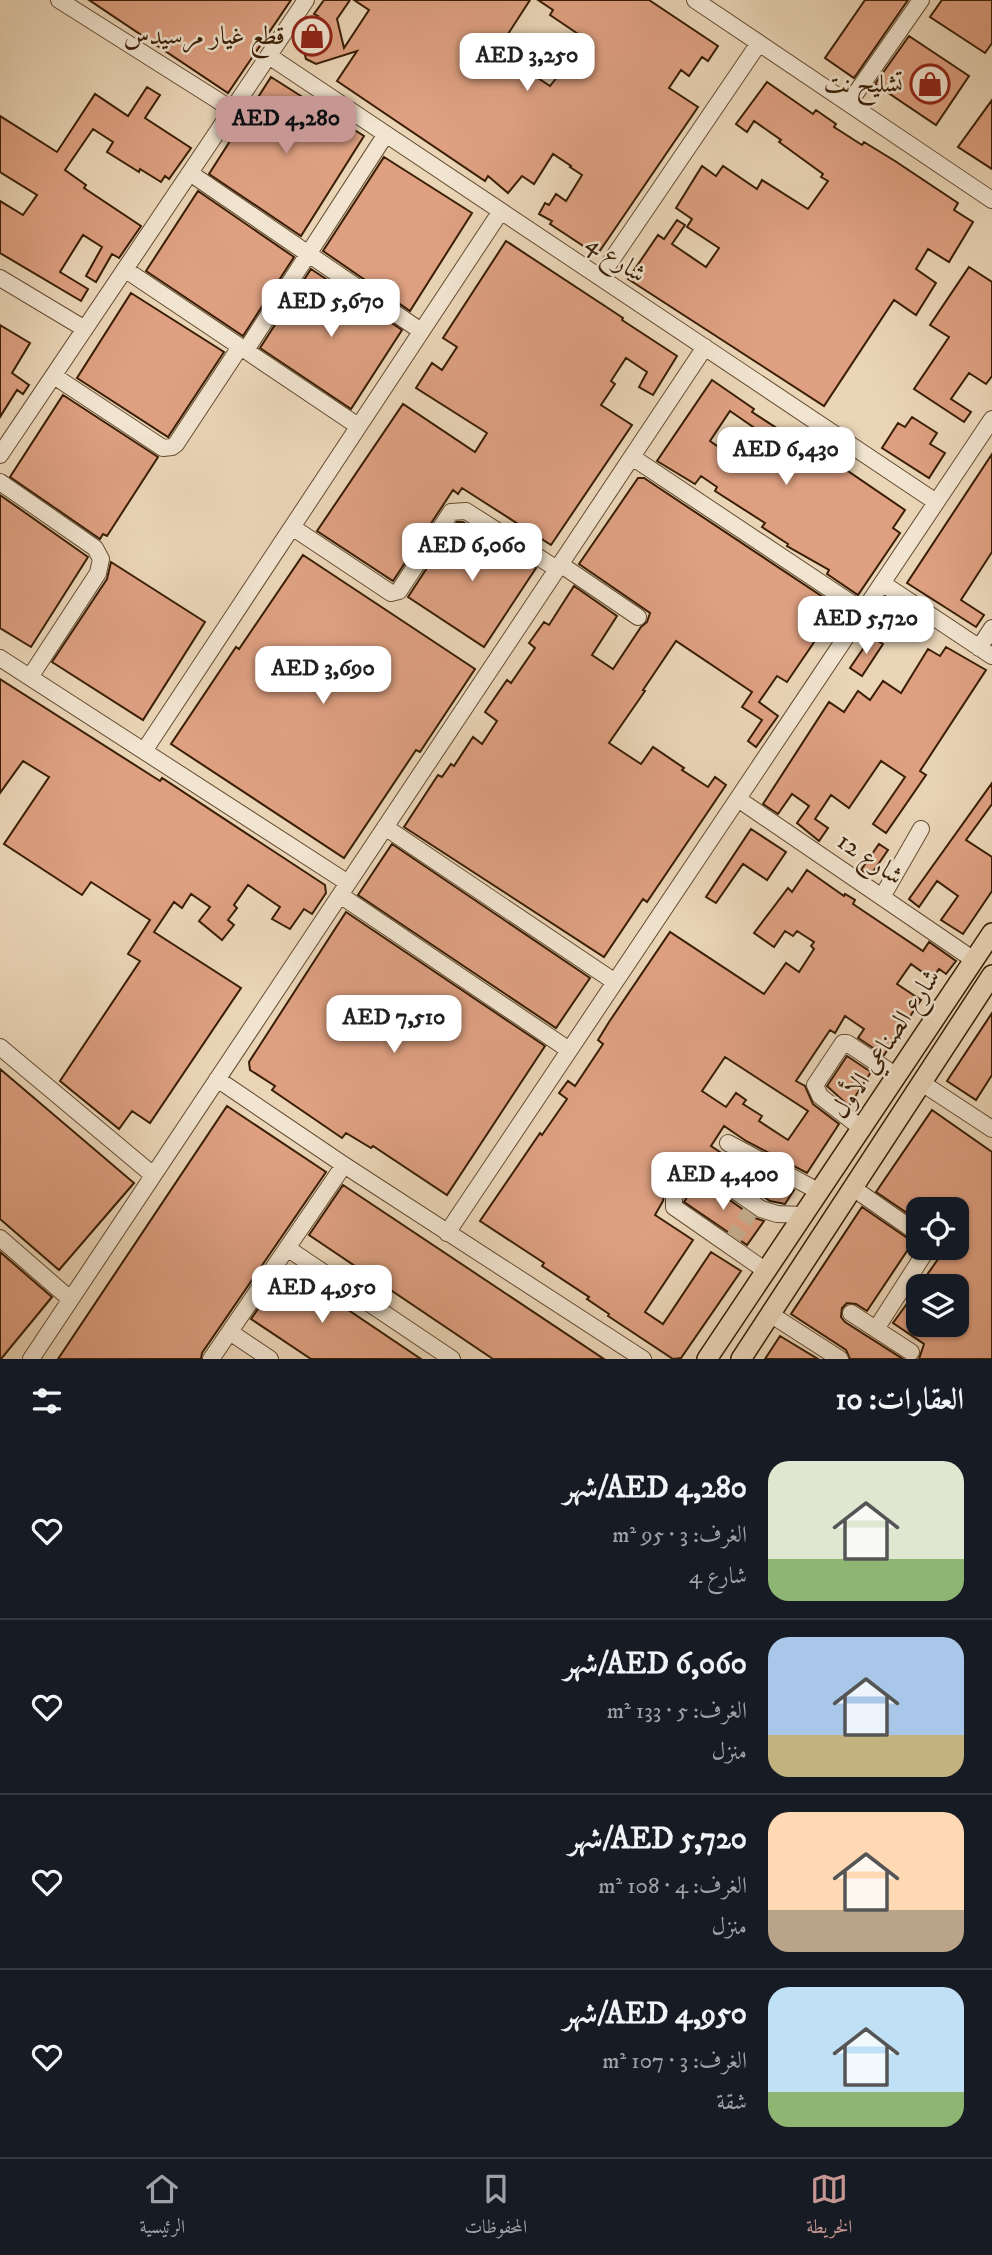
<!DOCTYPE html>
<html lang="ar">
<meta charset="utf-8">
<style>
:root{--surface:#171b24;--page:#242831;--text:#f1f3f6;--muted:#9ea1a6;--line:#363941;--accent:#c59692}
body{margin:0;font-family:"IM FELL DW Pica",Amiri,serif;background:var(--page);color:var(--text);direction:rtl;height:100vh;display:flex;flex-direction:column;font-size:26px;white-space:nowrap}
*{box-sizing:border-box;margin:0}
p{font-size:23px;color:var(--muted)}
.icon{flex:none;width:38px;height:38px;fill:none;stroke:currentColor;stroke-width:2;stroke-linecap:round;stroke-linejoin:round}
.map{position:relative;height:1359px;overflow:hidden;direction:ltr}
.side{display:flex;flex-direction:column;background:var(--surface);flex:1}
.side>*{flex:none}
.tools{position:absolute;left:906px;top:1197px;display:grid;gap:14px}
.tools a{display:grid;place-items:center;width:63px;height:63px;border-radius:14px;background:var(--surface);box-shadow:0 2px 5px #0004;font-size:35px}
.price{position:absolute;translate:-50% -60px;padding:0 16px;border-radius:14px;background:#fff;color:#222;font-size:23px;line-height:46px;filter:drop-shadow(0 2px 4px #0008)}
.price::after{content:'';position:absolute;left:50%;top:42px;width:21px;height:16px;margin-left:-10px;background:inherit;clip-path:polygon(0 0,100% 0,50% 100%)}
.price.selected{background:var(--accent);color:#111}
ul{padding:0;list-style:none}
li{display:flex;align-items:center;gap:21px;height:175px;padding:0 28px}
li+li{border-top:2px solid var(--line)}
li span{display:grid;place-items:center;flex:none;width:196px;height:140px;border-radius:21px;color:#555}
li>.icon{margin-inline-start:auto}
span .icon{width:84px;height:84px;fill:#fffc;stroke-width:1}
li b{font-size:30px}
h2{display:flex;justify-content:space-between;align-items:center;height:84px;padding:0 28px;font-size:30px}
.menu{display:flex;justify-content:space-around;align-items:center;height:98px;border-top:2px solid var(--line);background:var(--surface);font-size:19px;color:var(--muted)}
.menu a{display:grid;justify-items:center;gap:4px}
.menu .selected{color:var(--accent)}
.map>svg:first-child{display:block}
.building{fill:#dea081;stroke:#391e04;stroke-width:2;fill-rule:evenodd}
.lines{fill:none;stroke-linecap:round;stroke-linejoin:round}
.minor-tunnel{stroke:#c7b093;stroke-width:16;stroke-dasharray:16 8;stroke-linecap:butt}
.minor-casing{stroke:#654c31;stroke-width:18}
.major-casing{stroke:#391e04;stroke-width:22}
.minor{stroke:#f1e4d0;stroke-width:16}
.major{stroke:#ead5b7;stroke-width:19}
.labels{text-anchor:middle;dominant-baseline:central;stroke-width:5;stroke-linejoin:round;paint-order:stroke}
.poi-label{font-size:26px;fill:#391e04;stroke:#f1e4d0;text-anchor:end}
.street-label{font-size:26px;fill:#391e04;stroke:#f1e4d0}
</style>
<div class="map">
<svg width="992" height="1359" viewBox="0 0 992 1359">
<rect width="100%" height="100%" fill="#ead5b7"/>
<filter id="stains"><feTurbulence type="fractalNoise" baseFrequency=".00286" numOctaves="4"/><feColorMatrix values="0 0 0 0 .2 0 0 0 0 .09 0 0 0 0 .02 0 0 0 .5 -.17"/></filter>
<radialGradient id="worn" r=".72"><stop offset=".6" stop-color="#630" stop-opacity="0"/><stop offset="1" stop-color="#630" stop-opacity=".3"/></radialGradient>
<path class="building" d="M89 0H291L228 93Z
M324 0H350L337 19 344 48 369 10 354 0H530L497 51 550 86 570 61 575 64 590 42 550 15 553 10 538 0H649L718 46 708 61 702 57 689 76 681 70 669 88 698 107 597 255 550 224 552 221 539 214 545 203 549 205 556 194 566 201 582 175 570 167 571 166 553 154 534 184 522 176 508 193 488 176 485 181 337 81 357 51 316 64 306 59 301 39 318 16 314 14Z
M865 0H908L854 78 825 58Z
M942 0H992V43L985 53 930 17Z
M909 36 969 76 936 125 875 84Z
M271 77 364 136 301 236 209 174Z
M767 82 813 114 816 110 836 124 834 127 862 145 864 142 895 161 958 203 954 210 973 222 949 262 928 249 916 269 936 283 916 315 894 300 824 406 628 279 658 235 664 239 677 220 685 225 672 244 706 267 719 248 687 227 692 219 676 208 702 166 716 176 723 166 757 189 762 180 808 209 828 181 821 177 823 174 779 142 781 140 754 121 747 132 736 124Z
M147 87 160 95 145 118 191 148 169 179 165 176 161 182 140 169 139 172 107 152 113 142 93 129 65 170 86 185 84 188 141 226 119 258 112 254 96 282 86 276 102 247 83 235 60 272 88 289 81 301 0 253V201L23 215 37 195 0 172V116L57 152 95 94 128 116Z
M992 100V169L958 147Z
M384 157 472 213 410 311 323 251Z
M198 191 294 257 243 336 146 271Z
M506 241 614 312 623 318 622 320 677 356 653 395 639 387 647 372 626 358 611 381 615 384 601 405 632 425 551 545 462 488 458 494 453 490 393 581 317 531 403 404 475 452 487 433 416 388 432 363 442 370 457 347 443 338Z
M969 267 992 282V376L986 384 969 373 951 399 971 412 964 422 914 389 949 337 930 325Z
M311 269 402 330 351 409 260 348Z
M131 293 224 352 168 437 77 378Z
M0 325 30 343 12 373 29 385 23 394 17 390 0 417Z
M712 380 754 409 752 412 815 453 817 450 905 510 893 528 900 533 858 595 827 574 829 570 787 546 788 544 762 527 765 523 715 491 717 487 701 476 695 484 657 461ZM730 411 756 429 736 459 710 441Z
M63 395 158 457 107 536 103 534 100 539 10 477Z
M912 417 937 433 930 444 945 453 929 478 882 448 898 423 905 427Z
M992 454V552L961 600 984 615 976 627 907 583Z
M638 478H644L838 607 787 682 777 676 759 702 778 716 756 747 748 741 762 720 742 707 752 692 676 641 643 690 645 691 609 743 641 764 653 747 684 768 682 770 708 787 715 777 726 785 647 902 643 899 604 957 404 827 438 775 442 777 451 764 454 766 473 737 482 744 497 721 485 712 507 680 511 683 535 648 529 643 544 622 549 625 574 586 617 616 592 655 613 669 641 627 647 622 650 613 579 564Z
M0 495 88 557 31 647 0 628Z
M457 522H463L536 568 484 647 408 597Z
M303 555 475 669 420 752 416 750 344 858 171 744 236 647 239 649Z
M111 562 205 622 143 720 52 662 107 579Z
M871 637 883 644 862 676 850 668Z
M946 647 986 670 920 771 926 775 886 833 873 824 905 777 881 761 849 808 831 795 815 819 828 828 819 841 797 823 809 806 792 794 778 814 763 804 829 702 844 712 858 691 870 700 883 681 901 693 928 649 940 656Z
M0 679 160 781 162 778 325 885 326 893 312 914 304 909 290 929 272 919 280 907 248 885 234 905 237 908 228 920 234 925 222 940 199 921 210 907 191 894 182 908 174 902 154 932 241 988 150 1123 132 1111 119 1129 60 1081 140 961 128 954 150 920 91 882 82 895 4 844 49 777 23 761 0 793Z
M992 783V804L966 840 992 857V891L963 934 941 920 958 896 937 881 919 907 909 899Z
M751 829 786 852 767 880 743 864 716 903 706 897Z
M392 844 590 978 556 1028 358 895Z
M879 844 888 850 870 876 861 870Z
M807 870 844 896 845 894 855 900 853 904 923 951 929 942 956 961 946 974 939 969 932 979 911 964 897 984 921 1000 884 1055 858 1038 864 1029 845 1016 835 1033 830 1030 796 1081 805 1086 813 1104 839 1124 807 1173 746 1141 724 1126 711 1146 754 1175 757 1170 794 1190 785 1204 770 1201 704 1157 690 1159 683 1163 665 1191 663 1201 655 1215 693 1240 645 1312 663 1324 711 1252 741 1271 681 1358 673 1359 608 1316 609 1314 587 1299 589 1297 542 1266 544 1263 480 1221 540 1133 542 1135 567 1099 559 1093 568 1081 575 1086 603 1044 598 1040 609 1022 670 932 764 994 786 963 799 972 814 949 811 946 814 942 797 931 793 936 785 931 774 947 754 933 788 888 792 892ZM725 1057 808 1111 788 1140 759 1121 762 1116 743 1104 746 1100 736 1093 726 1107 702 1091Z
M346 912 545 1046 447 1195 373 1146 371 1148 346 1133 342 1138 272 1090 275 1086 250 1070 249 1062Z
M992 1013V1075L976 1100 947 1081Z
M847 1056 871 1072 849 1106 827 1086Z
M0 1069 134 1183 59 1270 0 1219Z
M227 1106 326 1172 202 1353 201 1359H58Z
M932 1110 992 1152V1359H919L924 1344 893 1323 919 1287V1325H957V1286H919L946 1248H957V1209H919V1221L876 1192Z
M699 1178 755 1218 764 1221 747 1245 684 1202Z
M343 1185 604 1359H493L309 1235Z
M862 1207 913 1242 867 1311 856 1304 847 1303 842 1308 841 1317 845 1322 903 1359H850L846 1350 791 1314Z
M0 1252 52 1297 1 1359H0Z
M286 1268 421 1359H311L251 1319Z
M780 1336 818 1359H765Z"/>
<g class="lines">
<path class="minor-tunnel" d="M731 1242 750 1212"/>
<g class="minor-casing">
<path id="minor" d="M59 0 233 110
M695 0 992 200
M269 56 936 502
M849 103 921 0
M190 173 421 331
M126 270 358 426
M600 277 759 43
M0 278 85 329
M246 350 386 134
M54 376 163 448 172 447 176 444 240 347
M0 455 306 0
M632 457 863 611
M0 482 95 548 101 559 98 573 30 677
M292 527 391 593 399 591 451 512 466 511 557 569
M560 564 638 617
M882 583 992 656
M979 648 992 628
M0 658 348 883
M144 751 501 211
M738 799 974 960
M385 827 615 982
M340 895 569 1050
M882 897 921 829
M0 1047 153 1175
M217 1079 344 1165 643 1359
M922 1083 992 1129
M861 1128 820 1096 815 1085 843 1043H847L895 1075
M728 1143 818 1191
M853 1188 919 1234
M447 1233 992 419
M0 1238 70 1299
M287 1248 452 1359
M766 1271 674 1207V1197L692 1169 701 1167 761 1209 777 1214 803 1215
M851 1313 911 1352
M770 1314 840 1359
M876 1329 928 1248
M230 1332 270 1359
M31 1359 705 347
M211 1359 344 1165"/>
</g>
<g class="major-casing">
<path id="major" d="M707 1359 992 933
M741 1359 992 975"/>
</g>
<use href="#minor" class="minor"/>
<use href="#major" class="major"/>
</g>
<defs>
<g id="shop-ring" transform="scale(2.0125)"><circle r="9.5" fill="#f1e4d0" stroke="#8f2418" stroke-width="1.5"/><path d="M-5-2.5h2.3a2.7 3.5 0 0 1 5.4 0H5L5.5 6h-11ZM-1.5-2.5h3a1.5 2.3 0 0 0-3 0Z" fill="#8f2418"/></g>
</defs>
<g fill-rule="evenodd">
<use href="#shop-ring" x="312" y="36"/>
<use href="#shop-ring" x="930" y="84"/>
</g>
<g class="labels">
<g class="poi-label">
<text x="285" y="36">قطع غيار مرسيدس</text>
<text x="903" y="84">تشليح نت</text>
</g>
<g class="street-label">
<text transform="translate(616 259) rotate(34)">شارع 4</text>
<text transform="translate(870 859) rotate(34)">شارع 12</text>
<text transform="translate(886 1044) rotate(-56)">شارع الصناعي الأول</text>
</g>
</g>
<rect width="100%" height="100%" filter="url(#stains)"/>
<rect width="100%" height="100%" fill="url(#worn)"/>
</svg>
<div class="tools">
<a><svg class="icon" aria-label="locate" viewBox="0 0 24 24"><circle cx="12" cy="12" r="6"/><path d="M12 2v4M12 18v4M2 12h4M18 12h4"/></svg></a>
<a><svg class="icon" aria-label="layers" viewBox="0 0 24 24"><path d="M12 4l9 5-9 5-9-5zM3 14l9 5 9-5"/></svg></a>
</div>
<b class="price" style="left:527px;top:93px">AED 3,250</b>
<b class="price selected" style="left:286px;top:156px">AED 4,280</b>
<b class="price" style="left:331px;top:339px">AED 5,670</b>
<b class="price" style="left:786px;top:487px">AED 6,430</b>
<b class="price" style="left:472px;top:583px">AED 6,060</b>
<b class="price" style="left:866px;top:656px">AED 5,720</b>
<b class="price" style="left:323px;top:706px">AED 3,690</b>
<b class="price" style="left:394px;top:1055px">AED 7,510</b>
<b class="price" style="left:723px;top:1212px">AED 4,400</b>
<b class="price" style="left:322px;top:1325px">AED 4,950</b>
</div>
<section class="side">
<h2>العقارات: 10<svg class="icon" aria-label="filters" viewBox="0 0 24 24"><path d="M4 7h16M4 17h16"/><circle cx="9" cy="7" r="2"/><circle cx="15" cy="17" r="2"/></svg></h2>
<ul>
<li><span style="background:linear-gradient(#dfe7d0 70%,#8fb573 0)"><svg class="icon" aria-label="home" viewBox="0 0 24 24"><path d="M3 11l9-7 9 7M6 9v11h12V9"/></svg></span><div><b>AED 4,280/شهر</b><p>الغرف: 3 · 95 m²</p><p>شارع 4</p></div><svg class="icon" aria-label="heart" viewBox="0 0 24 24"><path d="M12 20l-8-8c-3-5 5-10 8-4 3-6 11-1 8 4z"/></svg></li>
<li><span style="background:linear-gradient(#a9c7e8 70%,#c2b280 0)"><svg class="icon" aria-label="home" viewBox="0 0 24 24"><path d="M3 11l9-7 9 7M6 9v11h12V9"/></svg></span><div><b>AED 6,060/شهر</b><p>الغرف: 5 · 133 m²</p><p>منزل</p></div><svg class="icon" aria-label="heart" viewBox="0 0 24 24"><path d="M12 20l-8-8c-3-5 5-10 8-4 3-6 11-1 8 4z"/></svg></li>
<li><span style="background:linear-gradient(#ffd9b3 70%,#b9a48a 0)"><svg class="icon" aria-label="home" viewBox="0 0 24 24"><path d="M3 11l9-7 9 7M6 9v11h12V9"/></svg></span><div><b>AED 5,720/شهر</b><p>الغرف: 4 · 108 m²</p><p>منزل</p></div><svg class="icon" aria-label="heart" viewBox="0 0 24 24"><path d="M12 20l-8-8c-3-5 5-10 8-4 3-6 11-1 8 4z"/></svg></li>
<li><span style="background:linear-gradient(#bfe0f5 75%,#8fb573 0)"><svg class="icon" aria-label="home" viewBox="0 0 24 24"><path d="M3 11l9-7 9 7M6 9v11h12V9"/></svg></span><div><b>AED 4,950/شهر</b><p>الغرف: 3 · 107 m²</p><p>شقة</p></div><svg class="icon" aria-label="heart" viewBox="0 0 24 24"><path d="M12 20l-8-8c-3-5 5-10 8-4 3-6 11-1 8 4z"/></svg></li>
</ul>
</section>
<nav class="menu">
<a class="selected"><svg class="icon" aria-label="map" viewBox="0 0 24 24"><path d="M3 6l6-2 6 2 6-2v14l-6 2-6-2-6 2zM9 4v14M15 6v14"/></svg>الخريطة</a>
<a><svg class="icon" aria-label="saved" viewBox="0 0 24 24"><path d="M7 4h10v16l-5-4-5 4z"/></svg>المحفوظات</a>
<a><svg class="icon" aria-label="home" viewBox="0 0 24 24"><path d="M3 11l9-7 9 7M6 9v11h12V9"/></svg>الرئيسية</a>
</nav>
